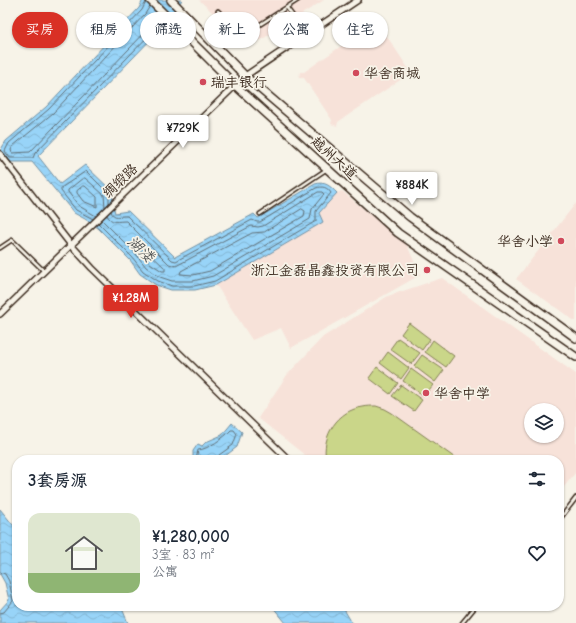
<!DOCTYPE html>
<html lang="zh">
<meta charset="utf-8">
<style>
:root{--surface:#fff;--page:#f6f6f7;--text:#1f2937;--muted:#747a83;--accent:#d93025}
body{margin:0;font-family:"Comic Neue","LXGW WenKai TC",sans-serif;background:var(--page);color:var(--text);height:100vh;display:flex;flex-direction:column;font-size:15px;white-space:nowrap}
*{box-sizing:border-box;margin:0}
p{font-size:13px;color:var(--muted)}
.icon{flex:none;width:22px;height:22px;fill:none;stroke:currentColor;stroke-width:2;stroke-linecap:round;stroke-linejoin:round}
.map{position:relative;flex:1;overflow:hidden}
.drawer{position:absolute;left:12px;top:455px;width:552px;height:156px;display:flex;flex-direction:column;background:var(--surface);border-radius:16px;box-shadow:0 1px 3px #0004}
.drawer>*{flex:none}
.guide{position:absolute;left:12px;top:12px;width:552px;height:36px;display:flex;gap:8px}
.tools{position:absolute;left:524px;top:403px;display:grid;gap:8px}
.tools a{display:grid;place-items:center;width:40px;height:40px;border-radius:50%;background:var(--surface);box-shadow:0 1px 3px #0004;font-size:20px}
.price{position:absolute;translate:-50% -34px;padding:0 9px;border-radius:4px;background:#fff;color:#222;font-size:13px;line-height:26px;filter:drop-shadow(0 1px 2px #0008)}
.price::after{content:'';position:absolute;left:50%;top:24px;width:12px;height:9px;margin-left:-6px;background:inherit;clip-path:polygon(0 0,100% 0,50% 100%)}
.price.on{background:var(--accent);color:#fff}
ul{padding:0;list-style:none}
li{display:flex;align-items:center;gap:12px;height:100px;padding:0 16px}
li span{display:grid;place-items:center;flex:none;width:112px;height:80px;border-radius:12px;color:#555}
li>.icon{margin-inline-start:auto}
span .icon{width:48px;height:48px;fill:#fffc;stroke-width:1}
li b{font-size:17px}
h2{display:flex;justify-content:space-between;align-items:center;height:48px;padding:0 16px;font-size:17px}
.chip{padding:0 14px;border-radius:18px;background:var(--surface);box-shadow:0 1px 3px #0004;font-size:14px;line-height:36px}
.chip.on{background:var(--accent);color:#fff}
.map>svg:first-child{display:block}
.built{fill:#f7e2d9;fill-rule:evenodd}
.grass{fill:#cad689;stroke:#828054}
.water{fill:url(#water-waves);stroke:#7390a1}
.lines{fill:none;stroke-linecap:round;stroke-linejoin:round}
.shore{stroke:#606e75;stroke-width:1}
.lane-casing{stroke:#3b2a1e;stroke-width:5.5}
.street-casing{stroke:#3b2a1e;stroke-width:8}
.secondary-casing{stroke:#3b2a1e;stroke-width:10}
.lane{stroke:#f7f3e8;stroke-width:2.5}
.street{stroke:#f7f3e8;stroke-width:5}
.secondary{stroke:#f7f3e8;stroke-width:7}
.poi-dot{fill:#d1495b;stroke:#f7f3e8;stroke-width:1.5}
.labels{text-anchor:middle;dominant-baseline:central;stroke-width:3.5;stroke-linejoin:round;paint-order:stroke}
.poi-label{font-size:14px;fill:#3b2a1e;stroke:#f7f3e8;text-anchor:start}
.street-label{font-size:14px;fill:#3b2a1e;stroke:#f7f3e8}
.water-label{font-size:15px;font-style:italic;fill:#525454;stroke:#f7f3e8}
</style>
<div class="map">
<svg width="576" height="623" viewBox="0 0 576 623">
<defs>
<pattern id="water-waves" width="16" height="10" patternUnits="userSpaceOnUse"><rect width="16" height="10" fill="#98d4f8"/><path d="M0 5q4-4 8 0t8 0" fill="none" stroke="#84b6d4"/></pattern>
</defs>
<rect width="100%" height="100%" fill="#f7f3e8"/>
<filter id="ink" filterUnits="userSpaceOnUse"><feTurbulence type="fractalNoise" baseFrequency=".025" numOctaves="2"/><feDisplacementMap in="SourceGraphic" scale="8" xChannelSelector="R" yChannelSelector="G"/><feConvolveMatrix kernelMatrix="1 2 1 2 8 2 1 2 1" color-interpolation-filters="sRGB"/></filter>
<g filter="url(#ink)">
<path class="built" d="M199 0H324L261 40 244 41Z
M376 19 381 21 380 26 408 68 413 69V74H409L338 122 337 126 331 124 332 120 304 78 299 77 300 72H304L374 23Z
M342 191 407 245 420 275 291 348 281 328 252 340 216 285 322 222 319 213 337 193Z
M576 203V322L516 279Z
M442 278 576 374V472L559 493V460H307L306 456 258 418 287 375 323 337 388 296ZM531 410H557V436H531Z"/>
<path class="grass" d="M409 323 430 339 422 350 401 334Z
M398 338 420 353 411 364 390 349Z
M433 340 454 356 446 367 425 352Z
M388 352 409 368 401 379 380 363Z
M422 355 444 370 435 382 414 366Z
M377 367 398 383 390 394 369 378Z
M411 369 433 385 424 396 403 381Z
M401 385 422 400 414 411 392 396Z
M376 406 385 409 392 413 458 460H326C321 436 338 410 363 407 367 406 372 406 376 406Z"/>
<path class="water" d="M143 0H182L161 29 38 156 60 184 85 165 114 193 112 200 115 213 128 211 175 257 254 214 258 218 315 184C325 181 330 186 337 193L319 213 323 222 216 285 195 290H171L156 285 140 274 130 260 98 228 85 219 74 213 32 162H9L0 151 6 141 46 107 139 8Z
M232 423 242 432 237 447 220 460H190L193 458V451L198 444 202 446 206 442 222 435Z
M0 509 17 530V606H121L128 623H0V610L9 600 5 583 0 574Z
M272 606H342L352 623H286Z"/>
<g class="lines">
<path class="shore" d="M146 2 142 10 49 109 9 143 5 151 10 158H33L35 153 158 26 163 19
M150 6 145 14 53 113 13 146 11 150 12 153 30 152 154 23 159 16
M83 186H85L97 197V207L83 201 77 193V191Z
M302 209 305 211 304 216 210 271 193 275 180 274 181 271 252 233 264 232Z
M96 216 79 206 68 192V190L83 178H85L104 195 105 207
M93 219 76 210 61 191V188L86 171 109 194V203
M102 220 136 254 146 267 160 277 172 281H193L213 276 310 219 312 209 324 194 322 192H318L263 226 258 227 251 226 176 266 169 264 126 221C118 221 111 224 107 215
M98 223 132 257 143 271 158 281 172 286H194L215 281 316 221V211L331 193C327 187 323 186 316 188L260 222H257L252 220 176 261 172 260 127 216C121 215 113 220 111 211
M142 248H144L165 268V271H162L150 263 141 250Z
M196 460 198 450C207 450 225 437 231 430H234L237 434 233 445 219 455 217 460
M0 572 5 574 9 581 13 601 4 612 0 613"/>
<g class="lane-casing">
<path id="lane" d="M287 8 306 34
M218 11 240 33 245 34 298 0
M260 214 327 169
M0 248 12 240 44 271
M559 520 576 498
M462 623 476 606"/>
</g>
<g class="street-casing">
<path id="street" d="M0 154 71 245 92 268 289 460
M0 314 245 76 358 0"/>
</g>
<g class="secondary-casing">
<path id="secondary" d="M150 0 236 86 398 233 576 357
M171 0 245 76 410 217 576 338"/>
</g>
<use href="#lane" class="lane"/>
<use href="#street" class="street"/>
<use href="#secondary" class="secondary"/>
</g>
</g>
<g class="poi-dot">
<circle cx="356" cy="73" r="4"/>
<circle cx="203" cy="82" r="4"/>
<circle cx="561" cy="241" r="4"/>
<circle cx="427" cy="270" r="4"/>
<circle cx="426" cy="393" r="4"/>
</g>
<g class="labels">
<g class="poi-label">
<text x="364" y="73">华舍商城</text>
<text x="211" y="82">瑞丰银行</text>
<text x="553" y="241" text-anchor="end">华舍小学</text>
<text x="419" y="270" text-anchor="end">浙江金磊晶鑫投资有限公司</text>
<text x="434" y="393">华舍中学</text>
</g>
<g class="street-label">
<text transform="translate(334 158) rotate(42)">越州大道</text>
<text transform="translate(120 181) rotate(-44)">绸缎路</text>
</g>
<g class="water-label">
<text transform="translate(141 249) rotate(43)">湖溇</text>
</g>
</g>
</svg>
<div class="tools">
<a><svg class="icon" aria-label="layers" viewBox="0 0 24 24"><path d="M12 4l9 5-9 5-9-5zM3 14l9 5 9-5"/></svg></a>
</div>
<b class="price" style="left:183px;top:149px">¥729K</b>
<b class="price" style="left:412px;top:206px">¥884K</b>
<b class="price on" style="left:131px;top:319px">¥1.28M</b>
<div class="guide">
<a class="chip on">买房</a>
<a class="chip">租房</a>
<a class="chip">筛选</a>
<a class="chip">新上</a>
<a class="chip">公寓</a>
<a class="chip">住宅</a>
</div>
<section class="drawer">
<h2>3套房源<svg class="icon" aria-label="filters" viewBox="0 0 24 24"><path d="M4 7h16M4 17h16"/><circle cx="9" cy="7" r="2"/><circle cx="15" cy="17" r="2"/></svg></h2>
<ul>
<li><span style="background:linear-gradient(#dfe7d0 75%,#8fb573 0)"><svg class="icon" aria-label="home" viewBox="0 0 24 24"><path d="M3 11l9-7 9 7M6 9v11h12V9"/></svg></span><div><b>¥1,280,000</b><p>3室 · 83 m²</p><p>公寓</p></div><svg class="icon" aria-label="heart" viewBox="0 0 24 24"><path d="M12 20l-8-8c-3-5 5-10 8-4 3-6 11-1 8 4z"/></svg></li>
</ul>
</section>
</div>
